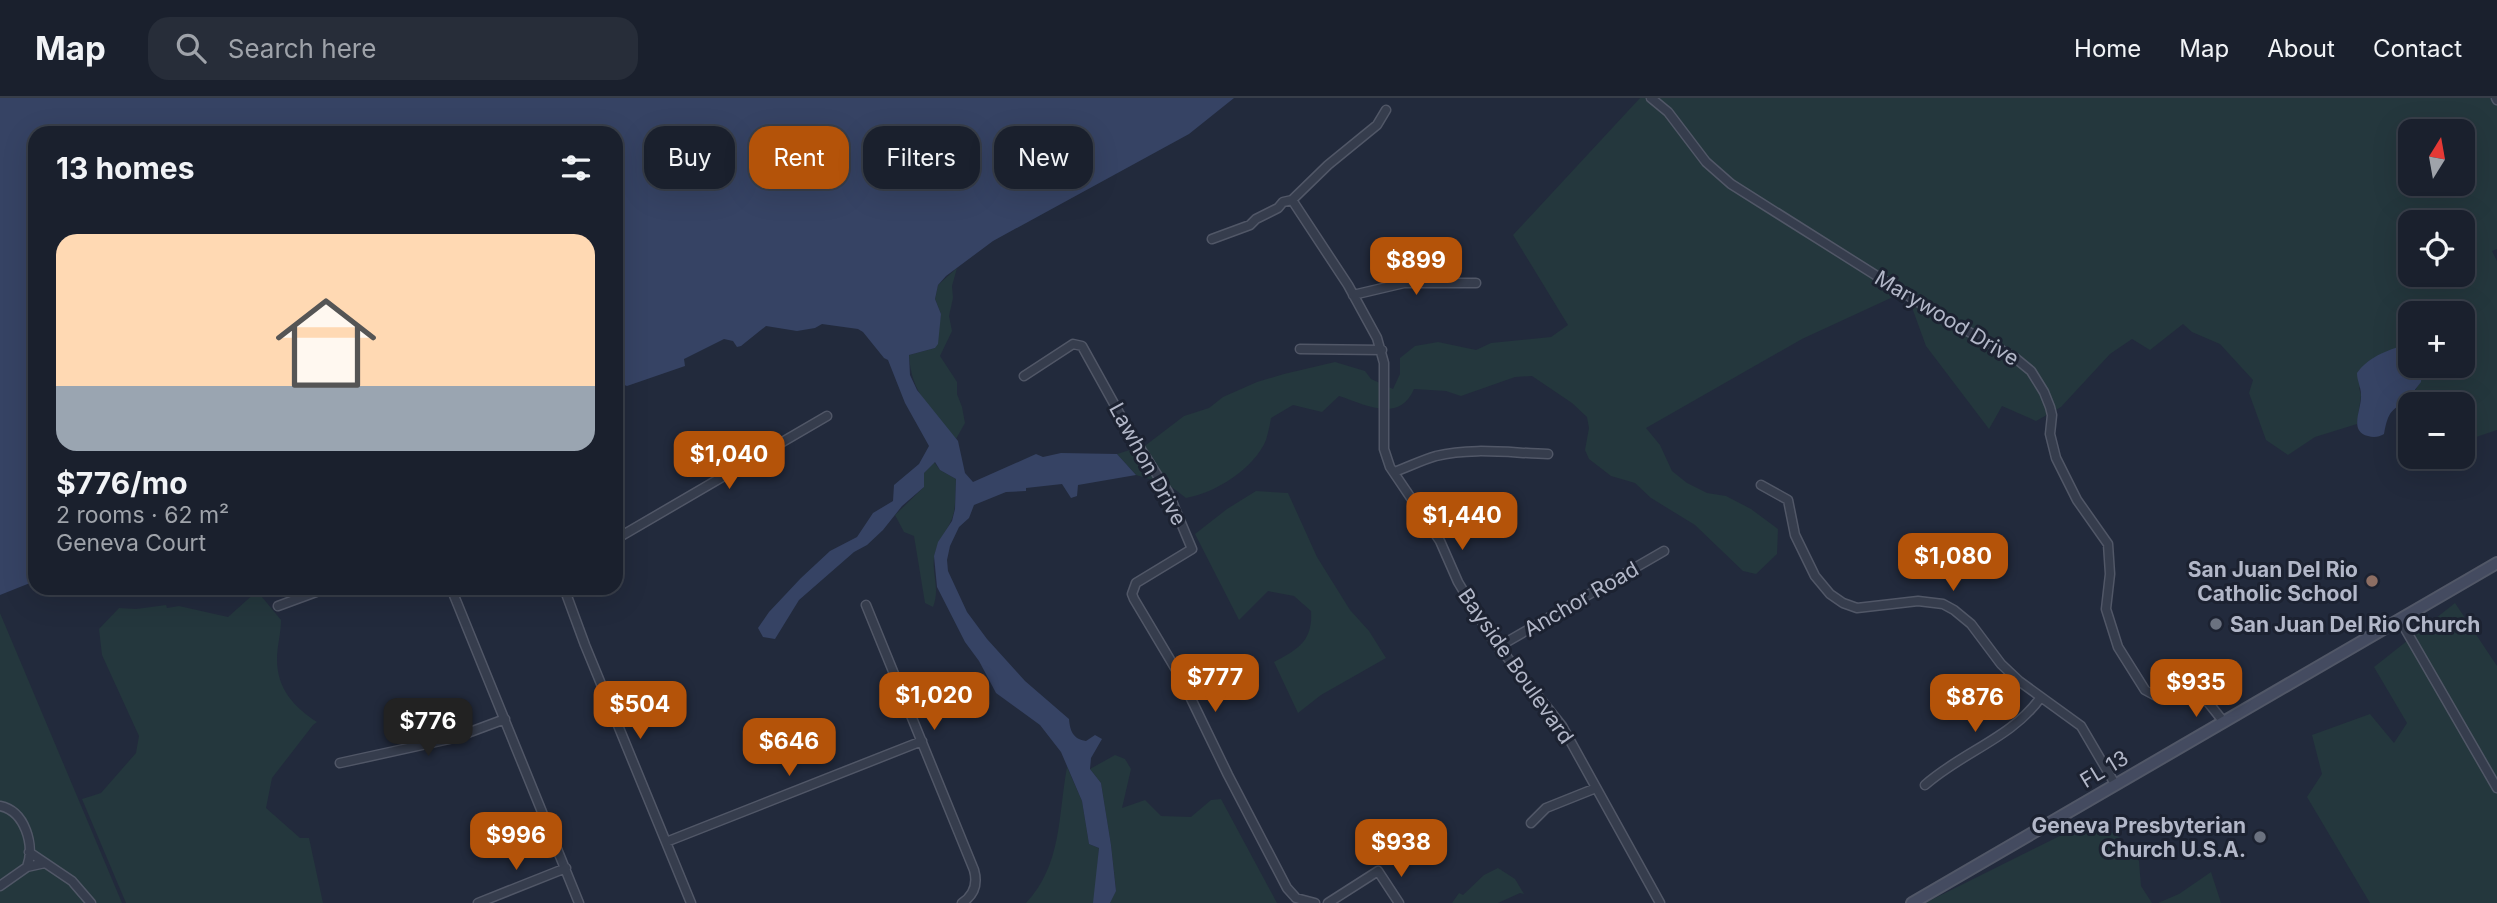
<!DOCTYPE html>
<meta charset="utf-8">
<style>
:root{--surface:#1a202d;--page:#272d39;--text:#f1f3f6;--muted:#9fa3aa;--line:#383e49;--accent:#b45309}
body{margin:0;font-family:Inter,sans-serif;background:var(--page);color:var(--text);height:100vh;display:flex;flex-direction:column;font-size:26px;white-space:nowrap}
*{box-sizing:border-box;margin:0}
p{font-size:23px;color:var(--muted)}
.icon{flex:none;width:38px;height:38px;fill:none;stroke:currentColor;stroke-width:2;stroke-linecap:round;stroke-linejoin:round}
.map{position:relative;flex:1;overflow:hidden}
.panel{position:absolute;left:28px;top:28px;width:595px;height:469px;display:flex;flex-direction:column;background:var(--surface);border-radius:21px;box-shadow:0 7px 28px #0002,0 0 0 2px var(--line)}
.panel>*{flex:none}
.banner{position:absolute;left:644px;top:28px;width:665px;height:63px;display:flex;gap:14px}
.needle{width:46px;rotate:11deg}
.buttons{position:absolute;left:2398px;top:21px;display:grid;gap:14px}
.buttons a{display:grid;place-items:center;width:77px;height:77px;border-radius:14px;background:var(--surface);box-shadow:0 7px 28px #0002,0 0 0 2px var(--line);font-size:35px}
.price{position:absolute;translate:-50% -60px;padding:0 16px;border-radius:14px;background:var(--accent);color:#fff;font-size:23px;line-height:46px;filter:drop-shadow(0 2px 4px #0008)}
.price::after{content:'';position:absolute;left:50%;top:42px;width:21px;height:16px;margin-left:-10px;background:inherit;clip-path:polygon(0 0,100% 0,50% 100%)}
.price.current{background:#222;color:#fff}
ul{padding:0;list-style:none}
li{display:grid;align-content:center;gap:14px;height:371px;padding:0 28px}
li span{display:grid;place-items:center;height:217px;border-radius:21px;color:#555}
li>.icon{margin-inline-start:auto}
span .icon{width:126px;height:126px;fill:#fffc;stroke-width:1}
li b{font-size:30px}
h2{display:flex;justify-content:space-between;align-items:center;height:84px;padding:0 28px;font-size:30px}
.tag{padding:0 24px;border-radius:21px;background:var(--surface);box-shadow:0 7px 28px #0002,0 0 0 2px var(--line);font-size:24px;line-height:63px}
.tag.current{background:var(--accent);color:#fff}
header{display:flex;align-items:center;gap:42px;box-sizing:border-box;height:98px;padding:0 35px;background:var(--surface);border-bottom:2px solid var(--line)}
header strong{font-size:33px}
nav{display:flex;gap:38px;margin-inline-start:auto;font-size:24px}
.search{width:490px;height:63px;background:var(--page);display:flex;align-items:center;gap:18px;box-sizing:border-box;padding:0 24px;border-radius:21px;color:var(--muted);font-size:26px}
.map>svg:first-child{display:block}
.green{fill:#24373d;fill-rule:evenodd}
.water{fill:#364364}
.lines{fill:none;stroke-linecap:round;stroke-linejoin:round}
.minor-casing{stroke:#515767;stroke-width:11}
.secondary-casing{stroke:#515767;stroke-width:14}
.minor{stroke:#363d4d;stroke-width:8}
.secondary{stroke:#444b60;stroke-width:10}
.education-dot{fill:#8d6e63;stroke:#1c2231;stroke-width:2.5}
.worship-dot{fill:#6b7280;stroke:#1c2231;stroke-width:2.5}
.labels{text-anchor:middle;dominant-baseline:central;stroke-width:6;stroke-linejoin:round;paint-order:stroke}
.street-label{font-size:21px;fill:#b2b7c8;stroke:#1c2231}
.poi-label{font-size:21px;font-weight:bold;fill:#b2b7c8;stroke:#1c2231;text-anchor:end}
</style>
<header>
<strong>Map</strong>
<div class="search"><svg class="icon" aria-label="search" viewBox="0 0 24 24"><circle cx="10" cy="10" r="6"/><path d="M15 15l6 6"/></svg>Search here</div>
<nav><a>Home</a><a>Map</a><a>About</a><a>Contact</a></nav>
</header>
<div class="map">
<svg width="2497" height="805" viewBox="0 0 2497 805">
<rect width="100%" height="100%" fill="#222a3c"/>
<path class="green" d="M1640 0H2497V151L2492 153 2497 163V332L2476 339 2462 334V306H2413C2414 292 2421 282 2422 268H2462V215H2410V246L2359 290 2361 297 2357 326 2315 339 2288 357 2266 342 2249 295 2253 282 2220 246 2192 234 2183 226 2150 252 2132 241 2110 256 2061 309 2036 323 2002 308 1989 331 1926 248 1906 193 1802 241 1646 330 1660 347 1672 373 1687 385 1707 395 1726 398 1751 411 1778 431 1777 456 1756 476 1743 473 1695 427 1651 400 1635 385 1611 378 1589 361 1585 352 1589 330 1587 319 1572 305 1532 278 1515 279 1461 298 1446 293 1414 291C1399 326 1364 306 1339 298L1322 314 1293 307 1271 320C1270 327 1268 335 1266 342 1254 371 1215 395 1186 400L1169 387 1136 377 1117 356 1146 347 1184 318 1209 310 1223 299 1257 284 1284 276 1335 264 1365 273 1371 281 1393 291 1400 276V260L1415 248 1438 244 1476 252 1491 245 1551 239 1568 227 1513 137ZM2410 33H2462V86H2410ZM2410 124H2462V177H2410Z
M957 170 952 188 953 200 949 218 952 233 940 258 957 284V296L962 309 965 325 956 341C932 312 911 296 909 257L935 250 941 216 935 201 938 187Z
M934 364 940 372 956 381C955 395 957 412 950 425 945 435 938 443 935 455 930 474 941 489 933 509L925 505 914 438 904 434 895 417 924 389V375Z
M1256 393 1288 395 1317 459 1350 512 1369 533 1386 560 1321 597 1298 615 1274 564C1298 551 1313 543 1311 513L1294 498 1268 493 1239 522 1195 436 1227 411Z
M257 493 281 522C281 535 277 548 277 561 277 591 294 609 317 624L313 627 272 680 266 710 300 740H309L323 805H126L82 701 101 695 136 655 139 638 102 557 99 531 119 510 136 511 166 507 167 510 179 508 228 519Z
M2455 505 2497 568V805H2370L2307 699 2322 676 2312 637 2370 616 2394 645 2407 625 2374 569Z
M0 515 122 805H0Z
M1115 657 1125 661 1131 671 1122 710 1145 702 1161 718 1191 719 1211 702 1221 701 1277 805H1110L1116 792 1111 747 1101 685 1090 671Z
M1067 669 1082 703 1089 746 1099 750 1095 800 1093 805H1026C1062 767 1058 718 1067 669Z
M2090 720 2120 740 2139 763 2141 788 2152 805H1925L2080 728Z
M1498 770 1515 781 1524 796 1520 795 1498 805H1452L1459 795 1463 797 1484 777Z
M2211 774 2221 805H2158L2179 796Z"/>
<path class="water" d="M0 0H1234L1189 36 993 143 946 178 938 187 935 201 941 216 938 246 935 250 909 257 910 277 917 292 958 343 965 375 973 384 1036 356 1043 359 1061 355 1117 356 1136 377 1078 387 1077 398 1071 400 1062 386 1026 390V393L1006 394 974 407 969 420 959 429 950 448 947 462 948 473 967 514 987 541 1025 583 1069 621C1070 633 1073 641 1086 643L1095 637 1102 641 1091 660 1090 671 1101 685 1111 747 1116 793 1110 805H1093L1099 750 1089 746 1082 703 1061 654 1040 627 996 595 979 563 965 544 937 489 934 458 938 444 952 423 955 411 956 381 940 372 935 364 924 375V389L902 408 883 432 867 447 854 454 799 502 775 541 763 539 758 530 769 514 801 480 830 453 857 439 873 415 893 403 894 387 919 366 929 348 905 305 888 262 884 260 863 234 858 231 822 226 815 230 797 233 766 228 741 248 737 249 733 243 724 241 684 261 685 268 627 288 616 284V35H35V483L0 497Z
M2409 246 2410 268H2422L2421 284 2414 293 2413 304C2391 308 2388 315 2384 336 2379 339 2374 340 2368 338 2348 333 2362 311 2361 297 2361 289 2357 283 2357 275 2369 258 2390 251 2409 246Z"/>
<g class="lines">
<g class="minor-casing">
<path id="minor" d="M1651 0 1668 14 1706 64 1731 86 1942 219 2014 259 2031 273 2044 294 2050 309 2052 317 2050 336 2056 360 2077 402 2108 446 2110 476 2106 511 2118 549 2145 592 2158 599H2193L2207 603 2223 623
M2496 0 2497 2
M1292 102 1348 187 1377 240 1384 265V351L1390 369 1440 443 1458 484 1491 539 1562 628 1660 805
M1212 141 1250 127 1256 121 1278 110 1283 104 1292 102 1328 67 1377 27 1386 12
M1353 197 1404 185H1476
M1300 251 1382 252
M1024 278 1073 246 1082 248 1128 331 1168 394 1192 451 1136 485 1132 496 1134 501 1181 580 1228 677 1287 790 1296 800 1315 805
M1394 374C1408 369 1422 362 1436 358 1472 349 1511 355 1548 356
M1761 387 1788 402 1795 437 1815 478 1830 496 1843 505 1857 510 1918 503 1943 506 1954 512 1971 526 2001 566 2019 583 2081 628 2115 686
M616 441 827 318
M451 490 579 805
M564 490 585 547 691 805
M866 507 974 772C978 786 974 797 962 805
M278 508 327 490
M2400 522 2497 690
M1498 549 1664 453
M340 665 454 640 505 621
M1925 687C1962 654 2012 640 2041 599
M0 708C25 713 35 747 27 769
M1531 725 1546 710 1596 690
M666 744 922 643
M29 754 72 783 91 805
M0 788 27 769 45 765
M478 805 566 770
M1328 805 1378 773 1399 805"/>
</g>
<g class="secondary-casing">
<path id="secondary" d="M1912 805 2497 465"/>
</g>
<use href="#minor" class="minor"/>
<use href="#secondary" class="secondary"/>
</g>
<circle class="education-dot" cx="2372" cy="483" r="7"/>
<g class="worship-dot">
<circle cx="2216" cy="526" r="7"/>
<circle cx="2260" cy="739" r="7"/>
</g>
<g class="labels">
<g class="street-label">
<text transform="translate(1947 220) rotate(31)">Marywood Drive</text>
<text transform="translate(1148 366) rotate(61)">Lawhon Drive</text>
<text transform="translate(1581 501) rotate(-30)">Anchor Road</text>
<text transform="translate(1516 568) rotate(55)">Bayside Boulevard</text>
<text transform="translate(2104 671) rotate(-31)">FL 13</text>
</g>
<g class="poi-label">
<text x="2358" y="471">San Juan Del Rio<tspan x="2358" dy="24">Catholic School</tspan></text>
<text x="2230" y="526" text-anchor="start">San Juan Del Rio Church</text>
<text x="2246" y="727">Geneva Presbyterian<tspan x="2246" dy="24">Church U.S.A.</tspan></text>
</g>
</g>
</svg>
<div class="buttons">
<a><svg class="needle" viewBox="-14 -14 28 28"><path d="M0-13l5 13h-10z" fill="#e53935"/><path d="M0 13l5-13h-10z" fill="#9fa3aa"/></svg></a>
<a><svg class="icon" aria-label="locate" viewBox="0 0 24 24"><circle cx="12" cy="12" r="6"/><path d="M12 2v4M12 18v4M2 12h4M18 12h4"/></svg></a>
<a>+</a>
<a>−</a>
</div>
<b class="price" style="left:1416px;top:199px">$899</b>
<b class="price" style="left:729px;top:393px">$1,040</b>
<b class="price" style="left:1462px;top:454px">$1,440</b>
<b class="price" style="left:1953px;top:495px">$1,080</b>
<b class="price" style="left:1215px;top:616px">$777</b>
<b class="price" style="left:2196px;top:621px">$935</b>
<b class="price" style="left:934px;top:634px">$1,020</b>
<b class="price" style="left:1975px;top:636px">$876</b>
<b class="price" style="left:640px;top:643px">$504</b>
<b class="price current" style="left:428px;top:660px">$776</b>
<b class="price" style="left:789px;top:680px">$646</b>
<b class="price" style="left:516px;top:774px">$996</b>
<b class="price" style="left:1401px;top:781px">$938</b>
<div class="banner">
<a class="tag">Buy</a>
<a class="tag current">Rent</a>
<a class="tag">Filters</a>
<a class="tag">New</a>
</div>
<section class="panel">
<h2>13 homes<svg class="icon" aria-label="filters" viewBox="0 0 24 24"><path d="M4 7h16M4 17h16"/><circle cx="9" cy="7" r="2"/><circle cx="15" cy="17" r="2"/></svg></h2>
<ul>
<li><span style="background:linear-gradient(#ffd9b3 70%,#9aa5b1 0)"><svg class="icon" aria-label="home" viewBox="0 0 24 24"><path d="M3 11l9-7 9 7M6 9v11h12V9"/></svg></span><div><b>$776/mo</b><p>2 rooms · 62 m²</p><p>Geneva Court</p></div></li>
</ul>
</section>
</div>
